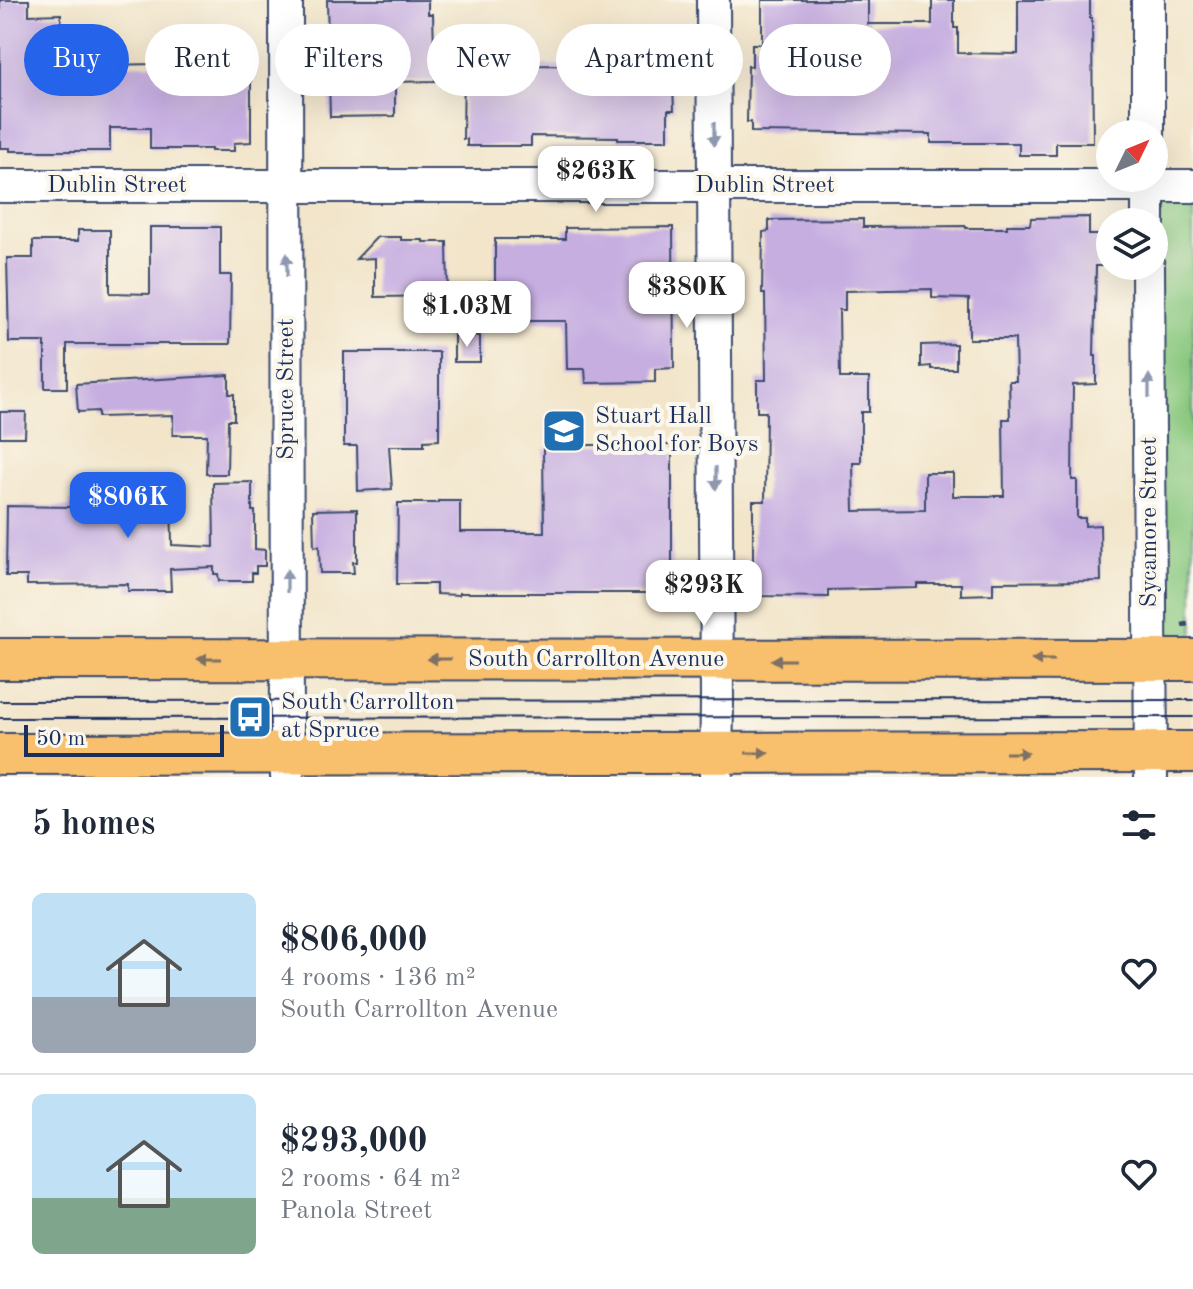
<!DOCTYPE html>
<meta charset="utf-8">
<style>
:root{--surface:#fff;--page:#f6f6f7;--text:#1f2937;--muted:#747a83;--line:#e0e1e3;--accent:#2563eb}
body{margin:0;font-family:"Old Standard TT",serif;background:var(--page);color:var(--text);height:100vh;display:flex;flex-direction:column;font-size:30px;white-space:nowrap}
*{box-sizing:border-box;margin:0}
p{font-size:26px;color:var(--muted)}
.icon{flex:none;width:44px;height:44px;fill:none;stroke:currentColor;stroke-width:2;stroke-linecap:round;stroke-linejoin:round}
.map{position:relative;height:777px;overflow:hidden}
.details{display:flex;flex-direction:column;background:var(--surface);flex:1}
.details>*{flex:none}
.guide{position:absolute;left:24px;top:24px;width:1146px;height:72px;display:flex;gap:16px}
.needle{width:52px;rotate:47deg}
.fabs{position:absolute;left:1096px;top:120px;display:grid;gap:16px}
.fabs a{display:grid;place-items:center;width:72px;height:72px;border-radius:50%;background:var(--surface);box-shadow:0 8px 32px #0002;font-size:40px}
.scale{position:absolute;left:24px;bottom:20px;width:200px;box-sizing:border-box;padding-left:8px;border:4px solid #1b2f5e;border-top:0;font-size:22px;line-height:28px;white-space:nowrap;color:#1b2f5e;-webkit-text-stroke:6px #fbf7ec;paint-order:stroke}
.price{position:absolute;translate:-50% -68px;padding:0 18px;border-radius:16px;background:#fff;color:#222;font-size:26px;line-height:52px;filter:drop-shadow(0 2px 4px #0008)}
.price::after{content:'';position:absolute;left:50%;top:48px;width:24px;height:18px;margin-left:-12px;background:inherit;clip-path:polygon(0 0,100% 0,50% 100%)}
.price.active{background:var(--accent);color:#fff}
ul{padding:0;list-style:none}
li{display:flex;align-items:center;gap:24px;height:200px;padding:0 32px}
li+li{border-top:2px solid var(--line)}
li span{display:grid;place-items:center;flex:none;width:224px;height:160px;border-radius:12px;color:#555}
li>.icon{margin-inline-start:auto}
span .icon{width:96px;height:96px;fill:#fffc;stroke-width:1}
li b{font-size:34px}
h2{display:flex;justify-content:space-between;align-items:center;height:96px;padding:0 32px;font-size:34px}
.pill{padding:0 28px;border-radius:36px;background:var(--surface);box-shadow:0 8px 32px #0002;font-size:28px;line-height:72px}
.pill.active{background:var(--accent);color:#fff}
.map>svg:first-child{display:block}
.green{fill:#88c77e;stroke:#527b6e;stroke-width:2}
.building{fill:#c6aee1;fill-rule:evenodd}
.lines{fill:none;stroke-linecap:round;stroke-linejoin:round}
.minor-casing{stroke:#3b4a6e;stroke-width:36}
.major-casing{stroke:#3b4a6e;stroke-width:44}
.path{stroke:#3b4a6e;stroke-width:5;stroke-dasharray:6 6;stroke-linecap:butt}
.minor{stroke:#fff;stroke-width:32}
.major{stroke:#f8bf6c;stroke-width:40}
.tram{stroke:#1b2f5e;stroke-width:2}
.oneway{fill:#8d97ae}
.oneway2{fill:#7e7064}
.labels{text-anchor:middle;dominant-baseline:central;stroke-width:8;stroke-linejoin:round;paint-order:stroke}
.street-label{font-size:24px;fill:#1b2f5e;stroke:#fbf7ec}
.poi-label{font-size:24px;fill:#1b2f5e;stroke:#fbf7ec;text-anchor:start}
</style>
<div class="map">
<svg width="1193" height="777" viewBox="0 0 1193 777">
<rect width="100%" height="100%" fill="#fbf7ec"/>
<filter id="ink" filterUnits="userSpaceOnUse"><feTurbulence type="fractalNoise" baseFrequency=".0125" numOctaves="2"/><feDisplacementMap in="SourceGraphic" scale="16" xChannelSelector="R" yChannelSelector="G"/><feConvolveMatrix kernelMatrix="1 2 1 2 8 2 1 2 1" color-interpolation-filters="sRGB"/></filter>
<filter id="wash" filterUnits="userSpaceOnUse"><feTurbulence type="fractalNoise" baseFrequency=".006" numOctaves="4" result="noise"/><feDisplacementMap in="SourceGraphic" scale="32" xChannelSelector="R" yChannelSelector="G"/><feGaussianBlur stdDeviation="1.8" result="paint"/><feColorMatrix in="noise" values="0 0 0 0 0 0 0 0 0 0 0 0 0 0 0 0 0 1.4 0 .05"/><feComposite in="paint" operator="in"/></filter>
<g filter="url(#wash)">
<rect width="100%" height="100%" fill="#f2e5ca"/>
<path class="green" d="M1148 186H1193V660H1151L1154 222Z"/>
<g id="blocks">
<path class="building" d="M0 0H29V15L61 14V52L103 51V65L157 64V49H191V80L251 81V142L234 143V151H211V149H150V128H110V151H10V148H0Z
M327 0H428V14H433L435 81 395 82V116L330 117Z
M762 0H868V24H932V0H954V28H958V53L1018 54V0H1090V18H1092L1093 143H1056V155H1019V143H931V134L751 132V122H747L748 66 752 67V44H762Z
M617 52H668V86H673L674 110H668V140H618V137L531 136V146H467V139H463L464 66H482V53H531V65L617 66Z
M1089 217V235H1102V266H1096L1094 356H1096V384L1073 385 1072 480H1077V518H1085V526L1100 525 1101 581 993 582V594L961 595V584H917V588L828 590V597L759 596V578H753V501H765L766 412H757V380H766L765 294H762L763 232 769 231V220L863 219V227L966 226V228H1007V225H1030L1031 218ZM932 289V298L969 299V339H1015L1016 381H1009L1010 419H1003L1004 496H953V473H925V510L854 511 853 463H861V412H869V378H840L839 310H845V291Z
M150 227H220V275H231L230 344H67V388H45V342H9L7 258H33V241H78V230H110V293L150 294Z
M673 227 674 368 655 369V382L586 383 585 369H567L566 321H489V282H495V239H565V228Z
M377 237H401V240H423V242H447L448 296 375 297V258L356 259Z
M454 335 480 336V362H454Z
M956 344V369H931V366L921 367V345Z
M344 352H439V440L424 441V446H389L392 489 358 491 357 446H344Z
M229 375V394H234V420H228L227 474H206L207 435H173V415L98 417V411L78 412 76 384Z
M0 412H26L25 437H0Z
M555 445H672V582L666 583V593H459V595L436 594V584H397L398 503H438V501H460V532H544L543 449H555Z
M252 482V511H255V549L265 550V566H256V573H252V581H219L218 574H214V567L170 569 171 591H128V584L27 585V576H6L7 506 70 507V501L73 500V490L78 491V487H111V491H171L172 545 214 547 213 483Z
M357 509V562H353L354 573H320L319 546 314 547 313 510Z"/>
</g>
</g>
<g filter="url(#ink)">
<use href="#blocks" fill-opacity="0" stroke="#3b4a6e" stroke-width="2"/>
<g class="lines">
<g class="minor-casing">
<path id="minor" d="M286 0 287 777
M713 0 717 701 716 777
M1148 0V134
M1148 178V222
M0 186H1193
M1148 266 1151 777"/>
</g>
<g class="major-casing">
<path id="major" d="M0 659 1193 660
M0 754 1193 752"/>
</g>
<path class="path" d="M1182 625 1193 623"/>
<use href="#minor" class="minor"/>
<use href="#major" class="major"/>
<path class="tram" d="M0 701 1193 700
M0 718 1193 717"/>
</g>
<defs><path id="oneway-solid" d="M-6-.8H1V-3.2L6.5 0L1 3.2V.8H-6Z" transform="scale(2)"/></defs>
<g class="oneway">
<use href="#oneway-solid" transform="translate(714 134) rotate(90)"/>
<use href="#oneway-solid" transform="translate(287 265) rotate(-90)"/>
<use href="#oneway-solid" transform="translate(1149 386) rotate(-90)"/>
<use href="#oneway-solid" transform="translate(716 478) rotate(90)"/>
<use href="#oneway-solid" transform="translate(287 581) rotate(-90)"/>
</g>
<g class="oneway2">
<use href="#oneway-solid" transform="translate(209 659) rotate(-180)"/>
<use href="#oneway-solid" transform="translate(439 659) rotate(-180)"/>
<use href="#oneway-solid" transform="translate(783 660) rotate(-180)"/>
<use href="#oneway-solid" transform="translate(1043 660) rotate(-180)"/>
<use href="#oneway-solid" transform="translate(757 753)"/>
<use href="#oneway-solid" transform="translate(1017 753)"/>
</g>
</g>
<defs>
<g id="school-square" transform="scale(2.3)"><rect x="-9" y="-9" width="18" height="18" rx="4" fill="#1f6fb2" stroke="#fbf7ec"/><path d="M0-5L7-2L0 1L-7-2ZM-4 1L0 2.5L4 1V4Q0 6-4 4Z" fill="#fff"/></g>
<g id="bus-square" transform="scale(2.3)"><rect x="-9" y="-9" width="18" height="18" rx="4" fill="#1f6fb2" stroke="#fbf7ec"/><path d="M-5-6H5V4H4V6H2V4H-2V6H-4V4H-5ZM-3.5-4V0h7V-4ZM-3.5 1.2v1.5H-2V1.2ZM2 1.2v1.5H3.5V1.2Z" fill="#fff"/></g>
</defs>
<g fill-rule="evenodd">
<use href="#school-square" x="564" y="431"/>
<use href="#bus-square" x="250" y="717"/>
</g>
<g class="labels">
<g class="street-label">
<text x="117" y="186">Dublin Street</text>
<text x="765" y="186">Dublin Street</text>
<text transform="translate(287 389) rotate(-90)">Spruce Street</text>
<text transform="translate(1150 522) rotate(-90)">Sycamore Street</text>
<text x="596" y="660">South Carrollton Avenue</text>
</g>
<g class="poi-label">
<text x="595" y="417">Stuart Hall<tspan x="595" dy="28">School for Boys</tspan></text>
<text x="281" y="703">South Carrollton<tspan x="281" dy="28">at Spruce</tspan></text>
</g>
</g>
</svg>
<div class="fabs">
<a><svg class="needle" viewBox="-14 -14 28 28"><path d="M0-13l5 13h-10z" fill="#e53935"/><path d="M0 13l5-13h-10z" fill="#747a83"/></svg></a>
<a><svg class="icon" aria-label="layers" viewBox="0 0 24 24"><path d="M12 4l9 5-9 5-9-5zM3 14l9 5 9-5"/></svg></a>
</div>
<div class="scale">50 m</div>
<b class="price" style="left:596px;top:214px">$263K</b>
<b class="price" style="left:687px;top:330px">$380K</b>
<b class="price" style="left:467px;top:349px">$1.03M</b>
<b class="price active" style="left:128px;top:540px">$806K</b>
<b class="price" style="left:704px;top:628px">$293K</b>
<div class="guide">
<a class="pill active">Buy</a>
<a class="pill">Rent</a>
<a class="pill">Filters</a>
<a class="pill">New</a>
<a class="pill">Apartment</a>
<a class="pill">House</a>
</div>
</div>
<section class="details">
<h2>5 homes<svg class="icon" aria-label="filters" viewBox="0 0 24 24"><path d="M4 7h16M4 17h16"/><circle cx="9" cy="7" r="2"/><circle cx="15" cy="17" r="2"/></svg></h2>
<ul>
<li><span style="background:linear-gradient(#bfe0f5 65%,#9aa5b1 0)"><svg class="icon" aria-label="home" viewBox="0 0 24 24"><path d="M3 11l9-7 9 7M6 9v11h12V9"/></svg></span><div><b>$806,000</b><p>4 rooms · 136 m²</p><p>South Carrollton Avenue</p></div><svg class="icon" aria-label="heart" viewBox="0 0 24 24"><path d="M12 20l-8-8c-3-5 5-10 8-4 3-6 11-1 8 4z"/></svg></li>
<li><span style="background:linear-gradient(#bfe0f5 65%,#7fa58c 0)"><svg class="icon" aria-label="home" viewBox="0 0 24 24"><path d="M3 11l9-7 9 7M6 9v11h12V9"/></svg></span><div><b>$293,000</b><p>2 rooms · 64 m²</p><p>Panola Street</p></div><svg class="icon" aria-label="heart" viewBox="0 0 24 24"><path d="M12 20l-8-8c-3-5 5-10 8-4 3-6 11-1 8 4z"/></svg></li>
</ul>
</section>
